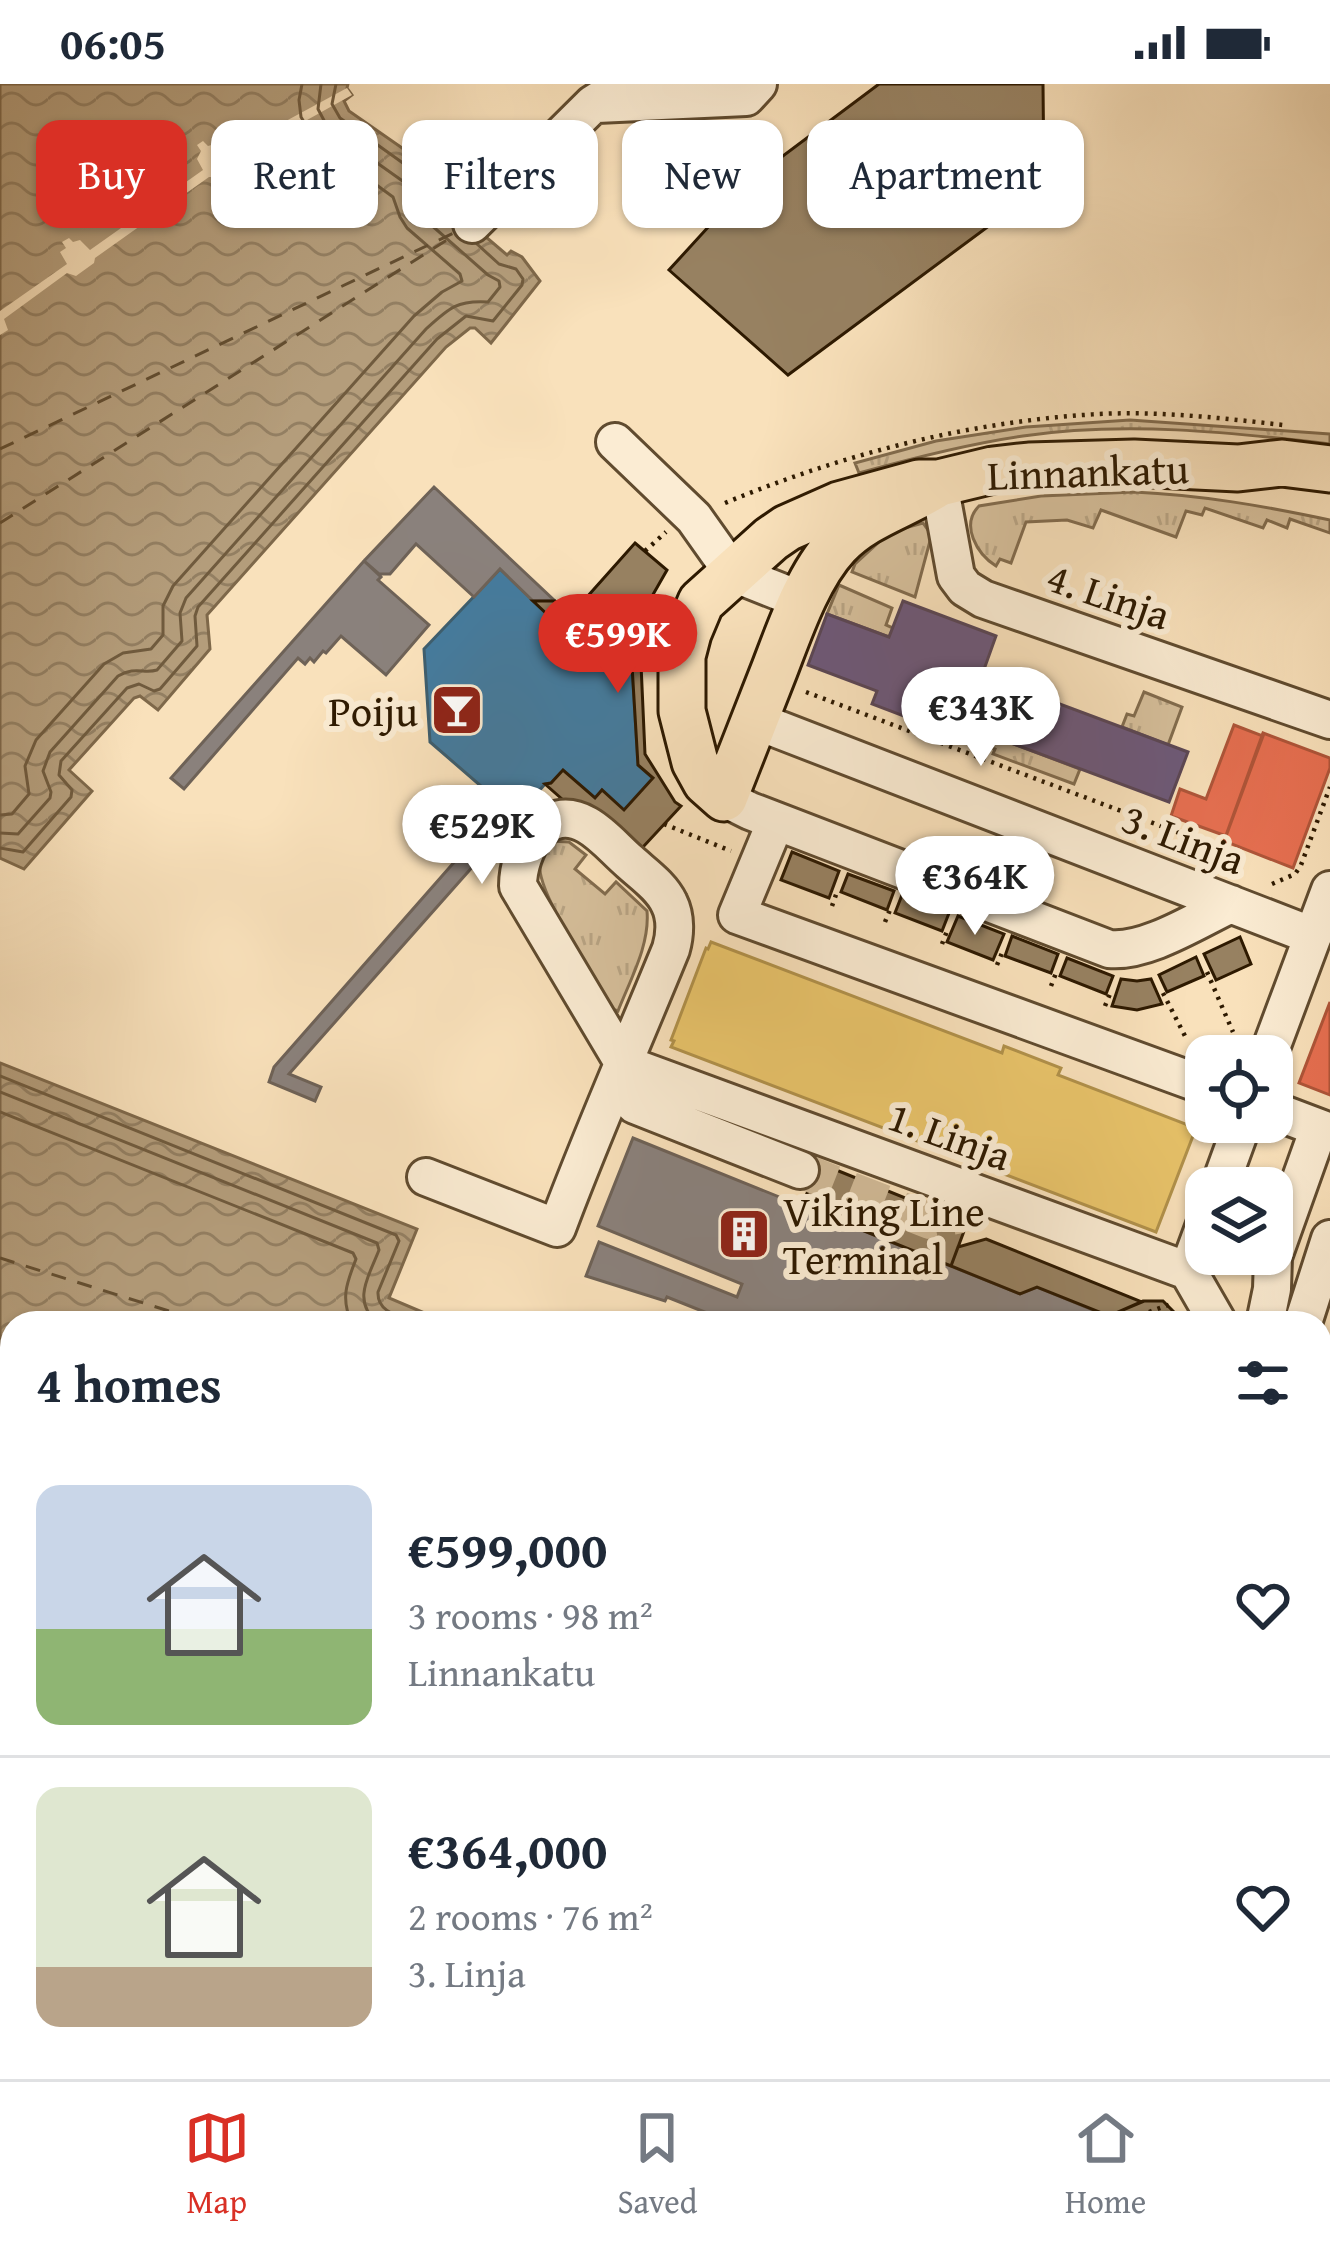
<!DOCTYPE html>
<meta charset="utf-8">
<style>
:root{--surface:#fff;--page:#f2f2f3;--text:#1f2937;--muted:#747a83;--line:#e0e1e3;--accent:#d93025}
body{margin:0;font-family:"Gentium Book Plus",serif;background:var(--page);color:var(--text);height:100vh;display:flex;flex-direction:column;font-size:45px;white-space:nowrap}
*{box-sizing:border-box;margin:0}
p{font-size:39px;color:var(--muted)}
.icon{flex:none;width:66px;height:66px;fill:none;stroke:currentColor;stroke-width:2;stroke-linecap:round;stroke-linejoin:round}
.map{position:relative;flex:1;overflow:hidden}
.drawer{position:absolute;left:0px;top:1227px;width:1332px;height:768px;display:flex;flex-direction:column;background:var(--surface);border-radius:36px 36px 0 0;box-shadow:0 3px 9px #0004}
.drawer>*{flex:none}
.top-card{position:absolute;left:36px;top:36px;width:1260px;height:108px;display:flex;gap:24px}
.fabs{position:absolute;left:1185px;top:951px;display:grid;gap:24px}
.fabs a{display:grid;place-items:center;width:108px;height:108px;border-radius:24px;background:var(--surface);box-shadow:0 3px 9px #0004;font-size:60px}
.price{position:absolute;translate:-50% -102px;padding:0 27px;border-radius:42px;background:#fff;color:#222;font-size:39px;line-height:78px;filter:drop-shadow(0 3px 6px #0008)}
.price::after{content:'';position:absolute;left:50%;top:72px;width:36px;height:27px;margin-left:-18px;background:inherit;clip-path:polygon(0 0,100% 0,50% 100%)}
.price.active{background:var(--accent);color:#fff}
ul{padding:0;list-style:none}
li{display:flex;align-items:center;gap:36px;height:300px;padding:0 36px}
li+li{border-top:3px solid var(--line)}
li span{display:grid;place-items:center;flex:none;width:336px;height:240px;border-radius:24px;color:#555}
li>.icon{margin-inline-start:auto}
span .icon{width:144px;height:144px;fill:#fffc;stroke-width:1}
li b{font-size:51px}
h2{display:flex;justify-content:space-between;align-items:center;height:144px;padding:0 36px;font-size:51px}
.pill{padding:0 42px;border-radius:24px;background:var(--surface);box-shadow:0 3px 9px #0004;font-size:42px;line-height:108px}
.pill.active{background:var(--accent);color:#fff}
.status{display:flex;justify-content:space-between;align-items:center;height:84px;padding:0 60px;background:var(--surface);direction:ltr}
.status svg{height:33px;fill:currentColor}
.dock{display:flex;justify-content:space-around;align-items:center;height:168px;border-top:3px solid var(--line);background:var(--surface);font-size:33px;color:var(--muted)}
.dock a{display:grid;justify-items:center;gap:6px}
.dock .active{color:var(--accent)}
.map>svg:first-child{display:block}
.grass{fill:url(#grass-tufts);stroke:#826c4e;stroke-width:3}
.water{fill:url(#water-waves);stroke:#7e684a;stroke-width:3}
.pier{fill:#f9e1bb}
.homes{fill:#e9c46a;stroke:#b1914a;stroke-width:3}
.shops{fill:#e76f51;stroke:#af5539;stroke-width:3}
.offices{fill:#6d597a;stroke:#5a4655;stroke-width:3}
.public{fill:#457b9d;stroke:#3e5e6e;stroke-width:3}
.industry{fill:#8a817c;stroke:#6e6257;stroke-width:3}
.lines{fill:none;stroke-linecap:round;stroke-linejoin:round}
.shore{stroke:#705b3e;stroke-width:3}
.ferry{stroke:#634e31;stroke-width:3;stroke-dasharray:15 12;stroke-linecap:butt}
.building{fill:#978161;stroke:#2d1900;stroke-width:3}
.minor-tunnel{stroke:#d0b996;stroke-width:36;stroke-dasharray:36 18;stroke-linecap:butt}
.minor-casing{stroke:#604b2f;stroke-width:42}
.major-casing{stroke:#2d1900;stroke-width:51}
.path{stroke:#2d1900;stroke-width:4.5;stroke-dasharray:3 6;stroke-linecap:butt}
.minor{stroke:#fbecd3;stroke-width:36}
.major{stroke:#f9e1bb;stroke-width:45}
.labels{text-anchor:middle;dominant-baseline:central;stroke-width:12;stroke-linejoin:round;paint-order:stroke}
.street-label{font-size:42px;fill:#2d1900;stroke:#fbecd3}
.poi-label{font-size:42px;fill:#2d1900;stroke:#fbecd3;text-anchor:end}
</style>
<div class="status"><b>06:05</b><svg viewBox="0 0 49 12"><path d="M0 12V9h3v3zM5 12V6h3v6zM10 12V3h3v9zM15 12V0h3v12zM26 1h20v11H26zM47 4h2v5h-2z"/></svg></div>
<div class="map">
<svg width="1330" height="1995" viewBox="0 0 1330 1995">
<defs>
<pattern id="grass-tufts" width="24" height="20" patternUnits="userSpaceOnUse" patternTransform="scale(3)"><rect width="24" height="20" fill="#d6bf9b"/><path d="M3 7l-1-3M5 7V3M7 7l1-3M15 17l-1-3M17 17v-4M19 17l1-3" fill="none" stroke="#b8a484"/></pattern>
<pattern id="water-waves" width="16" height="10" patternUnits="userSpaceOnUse" patternTransform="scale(3)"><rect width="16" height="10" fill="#b49d7b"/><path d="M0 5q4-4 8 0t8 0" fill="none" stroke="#937f62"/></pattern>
</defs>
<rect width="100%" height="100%" fill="#f9e1bb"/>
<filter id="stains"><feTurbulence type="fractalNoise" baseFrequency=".00167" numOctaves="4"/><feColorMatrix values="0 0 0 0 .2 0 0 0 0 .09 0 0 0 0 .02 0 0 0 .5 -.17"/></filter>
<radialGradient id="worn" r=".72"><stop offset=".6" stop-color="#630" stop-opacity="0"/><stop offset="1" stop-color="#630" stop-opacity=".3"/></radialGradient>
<path class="grass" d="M1130 336 1330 350V360C1229 348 1124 337 1023 352 967 360 913 374 859 389L855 379 936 357 1026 343Z
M1134 408C1201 411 1264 422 1330 436V449L1290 435 1287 444 1267 436 1263 444 1205 424 1202 431 1186 427 1176 453 1101 426 1093 444 1067 436 1026 438 1011 479 1000 475 996 482C977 470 960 441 979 422L1041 412Z
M923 439 930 449V457L915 513 852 488 855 480 890 448Z
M839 501 892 524 886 541 893 544 889 553 827 530Z
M1144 608 1182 623 1168 661 1122 643 1127 630 1134 632Z
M963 641 1080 685 1074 700 993 670 995 665 990 663 988 668 958 656Z
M550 757 569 758 586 771 575 785 605 810 616 798 647 827C650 861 630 896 618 927L612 925C596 898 538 809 540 783 540 773 546 765 550 757Z"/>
<path class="water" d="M0 0H348L347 4 352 11 344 17 349 27 451 98 439 113 507 171 511 167 522 173 540 197 491 259 475 244H470L446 263 207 531 210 565 158 626 140 612 134 614 69 686 92 707 24 785 0 774Z
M0 979 417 1145 389 1214 448 1239H12V1983H187L171 1995H0Z
M1330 1582V1995H544L548 1983H1320V1614Z"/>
<path class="pier" d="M347 4 352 11 230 79 214 93H209L95 174 94 179 76 192 67 189 4 235 8 246 0 251V227L67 180 60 168 66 164 62 158 69 154 73 158 80 156 90 166 203 86 197 75 201 67 197 61 203 57 208 62 215 60 225 70Z"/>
<path class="homes" d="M711 858 1002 969 1004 962 1061 984 1058 991 1196 1044 1156 1148 671 963 674 957 671 956 706 864 708 865Z"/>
<path class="shops" d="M1234 641 1263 652 1226 752 1171 732 1180 705 1206 715Z
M1263 649 1330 674V684L1293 784 1224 757Z
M1330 918V1011L1299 999Z"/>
<path class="offices" d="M903 517 996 552 982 591 1188 668 1169 718 963 641 959 653 872 620 877 607 808 581 827 530 889 553Z"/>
<path class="public" d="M500 485 601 581 631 565 638 681 653 694 624 726 602 706 595 714 563 686 551 699 545 700 498 754 472 729 489 709 430 658 424 565Z"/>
<path class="industry" d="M434 403 555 517H533L500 485 474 513 416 460 390 490H379L364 477Z
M364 477 381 493 378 496 429 541 386 591 341 552 326 569 323 567 314 578 310 574 305 580 298 574 184 705 171 694Z
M486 742 498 754 289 990 321 1003 315 1017 269 998 274 983Z
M633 1054 1020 1210 1037 1203 1125 1239H732L667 1213 665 1217 586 1192 599 1158 737 1213 742 1200 598 1142Z"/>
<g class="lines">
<path class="shore" d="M336 0 332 20 340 34 428 97 430 120 452 139
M0 731 12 730 29 710 25 682 36 656 104 580 123 569 151 565 163 551V522L173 502 414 232 442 208 462 197 460 190 407 144 400 133 393 113 315 56 301 33 299 16 302 0
M0 749 18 750 50 714 51 708 43 687 50 668 118 592C135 582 144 590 157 586L182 557 180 529 186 514 426 245C449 224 457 216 488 218L500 203 499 197 488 191 421 132 415 123 411 103 328 44 318 25 321 0
M0 764 23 768 71 713 72 706 59 691 61 677 127 604 139 600 154 607 160 605 197 562 195 532 198 523 437 255 466 232 493 237 522 201 523 195 516 185 499 180 477 160
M0 992 396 1151 399 1157 378 1208C377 1229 400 1232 417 1239
M0 1008 377 1159 379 1166C369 1192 351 1217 378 1239
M0 1028 353 1169 356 1175C347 1198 340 1215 352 1239"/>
<path class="ferry" d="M0 365 460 146
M0 439 461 147
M0 1174 207 1239
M0 1335 12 1339
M0 1402 12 1405
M0 1444 12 1447
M0 1493 12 1496
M1320 1771 1330 1774
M1320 1844 1330 1847
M1320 1880 1330 1883
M1320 1932 1330 1935"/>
</g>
<path class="building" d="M879 0H1043L1044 101 788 291 669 186 752 95Z
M635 459 667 486 639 535 645 670 675 718 681 722 631 776 545 700 551 699 563 686 595 714 602 706 624 726 653 694 638 681 631 565 601 581 533 517H555L570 532Z
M792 768 839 787 829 814 781 796Z
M848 790 894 807 887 826 841 808Z
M902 811 949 829 942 847 895 829Z
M958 832 1004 850 993 876 947 858Z
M1012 852 1058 870 1051 889 1005 872Z
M1240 853 1251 880 1216 896 1204 870Z
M1196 873 1204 892 1167 908 1159 891Z
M1067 874 1113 892 1106 910 1060 892Z
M1121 895 1137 897 1151 895 1162 920 1137 926 1112 922Z
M819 1079 967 1139 951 1182 802 1122Z
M986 1155 1142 1218 1109 1232 1037 1203 1020 1210 951 1182 958 1163Z
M1143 1217H1163L1174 1228V1239H1125L1109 1232Z"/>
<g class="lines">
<path class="minor-tunnel" d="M800 1086 930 1137 961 1131"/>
<g class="minor-casing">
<path id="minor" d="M597 20 746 13 758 0
M472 140 593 20 625 0
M615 358 694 434 733 489 801 516
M939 399 956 492 965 504 983 515 1330 636
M754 636 1313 852
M724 714 750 727 1109 865C1146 869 1197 836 1231 820
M776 737 737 831 1206 1002
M1268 972 1330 806
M624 980 1188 1187 1218 1239
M1272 1026 1330 1048
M426 1093 557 1144C592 1050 633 958 671 865 675 851 676 833 669 819 661 802 643 790 630 778 616 766 603 750 587 741 545 717 518 766 518 802L624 980 635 1021 800 1086
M1219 1104 1243 1038
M1188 1187 1206 1138
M1265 1239 1272 1205 1273 1173 1319 1044
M1303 1239 1330 1155
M1324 1296 1330 1278
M1320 1376 1330 1378
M1320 1573H1330"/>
</g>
<g class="major-casing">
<path id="major" d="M939 399C906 421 865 431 837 461 808 492 790 545 775 584 758 627 741 671 724 714L706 698 695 678 682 627V572L688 549 701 518 771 455 787 444 839 421 919 399H939L993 386 1029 382 1134 379 1238 384 1282 379 1330 385"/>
</g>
<path class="path" d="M725 419C843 370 971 337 1099 330 1160 327 1222 334 1283 341
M645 467 666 448
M806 608 1190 753 1185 768
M664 740 731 767
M1272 800 1295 790 1301 781 1330 703
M832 822 838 805
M885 838 890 826
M942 860 947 847
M997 881 1002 869
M1207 888 1233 948
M1051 902 1056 889
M1163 909 1186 954
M1105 922 1110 910
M1149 1228 1171 1220"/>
<use href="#minor" class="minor"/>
<use href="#major" class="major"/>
</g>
<defs>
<g id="bar-square" transform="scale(2.7)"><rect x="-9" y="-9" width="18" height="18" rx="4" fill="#8f2418" stroke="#fbecd3"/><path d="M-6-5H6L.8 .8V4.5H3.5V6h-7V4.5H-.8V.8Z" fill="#fff"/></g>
<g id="building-square" transform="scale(2.7)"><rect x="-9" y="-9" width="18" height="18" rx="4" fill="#8f2418" stroke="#fbecd3"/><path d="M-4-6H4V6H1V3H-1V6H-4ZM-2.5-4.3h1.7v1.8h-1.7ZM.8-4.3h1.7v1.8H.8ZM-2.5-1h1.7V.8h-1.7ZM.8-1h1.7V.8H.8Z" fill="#fff"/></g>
</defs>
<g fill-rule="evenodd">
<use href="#bar-square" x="457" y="626"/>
<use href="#building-square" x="744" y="1150"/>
</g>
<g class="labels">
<g class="street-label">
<text transform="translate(1088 387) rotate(-2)">Linnankatu</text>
<text transform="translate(1109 511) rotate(19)">4. Linja</text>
<text transform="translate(1184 754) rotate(21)">3. Linja</text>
<text transform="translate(950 1051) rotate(20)">1. Linja</text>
</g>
<g class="poi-label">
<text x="418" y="626">Poiju</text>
<text x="783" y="1126" text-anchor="start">Viking Line<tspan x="783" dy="48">Terminal</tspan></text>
</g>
</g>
<rect width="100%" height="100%" filter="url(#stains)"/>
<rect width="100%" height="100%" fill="url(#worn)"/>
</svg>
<div class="fabs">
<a><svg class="icon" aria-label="locate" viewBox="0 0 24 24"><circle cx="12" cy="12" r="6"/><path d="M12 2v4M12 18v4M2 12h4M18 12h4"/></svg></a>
<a><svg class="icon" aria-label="layers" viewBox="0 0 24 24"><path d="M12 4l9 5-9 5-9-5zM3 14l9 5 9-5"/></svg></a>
</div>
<b class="price active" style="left:618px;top:612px">€599K</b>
<b class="price" style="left:981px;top:685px">€343K</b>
<b class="price" style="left:482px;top:803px">€529K</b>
<b class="price" style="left:975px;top:854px">€364K</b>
<div class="top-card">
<a class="pill active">Buy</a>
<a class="pill">Rent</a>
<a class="pill">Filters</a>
<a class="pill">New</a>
<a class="pill">Apartment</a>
</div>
<section class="drawer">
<h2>4 homes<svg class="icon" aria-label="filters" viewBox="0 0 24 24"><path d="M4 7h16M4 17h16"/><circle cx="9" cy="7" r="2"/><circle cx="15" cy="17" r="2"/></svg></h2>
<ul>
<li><span style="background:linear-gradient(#c9d6e8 60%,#8fb573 0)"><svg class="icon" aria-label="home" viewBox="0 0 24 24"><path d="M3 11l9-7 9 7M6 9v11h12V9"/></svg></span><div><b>€599,000</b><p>3 rooms · 98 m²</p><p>Linnankatu</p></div><svg class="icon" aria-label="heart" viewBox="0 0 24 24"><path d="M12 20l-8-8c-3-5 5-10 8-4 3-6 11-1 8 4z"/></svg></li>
<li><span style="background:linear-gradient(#dfe7d0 75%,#b9a48a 0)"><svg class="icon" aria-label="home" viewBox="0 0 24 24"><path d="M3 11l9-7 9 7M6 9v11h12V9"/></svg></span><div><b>€364,000</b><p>2 rooms · 76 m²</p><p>3. Linja</p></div><svg class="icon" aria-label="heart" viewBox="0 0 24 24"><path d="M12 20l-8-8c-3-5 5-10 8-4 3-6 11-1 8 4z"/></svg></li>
</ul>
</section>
</div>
<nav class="dock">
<a class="active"><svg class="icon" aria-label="map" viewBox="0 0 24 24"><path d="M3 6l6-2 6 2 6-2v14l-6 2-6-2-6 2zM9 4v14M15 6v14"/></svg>Map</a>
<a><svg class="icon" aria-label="saved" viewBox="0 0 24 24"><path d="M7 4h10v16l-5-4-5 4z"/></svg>Saved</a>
<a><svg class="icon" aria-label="home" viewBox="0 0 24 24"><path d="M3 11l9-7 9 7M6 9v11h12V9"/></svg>Home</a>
</nav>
